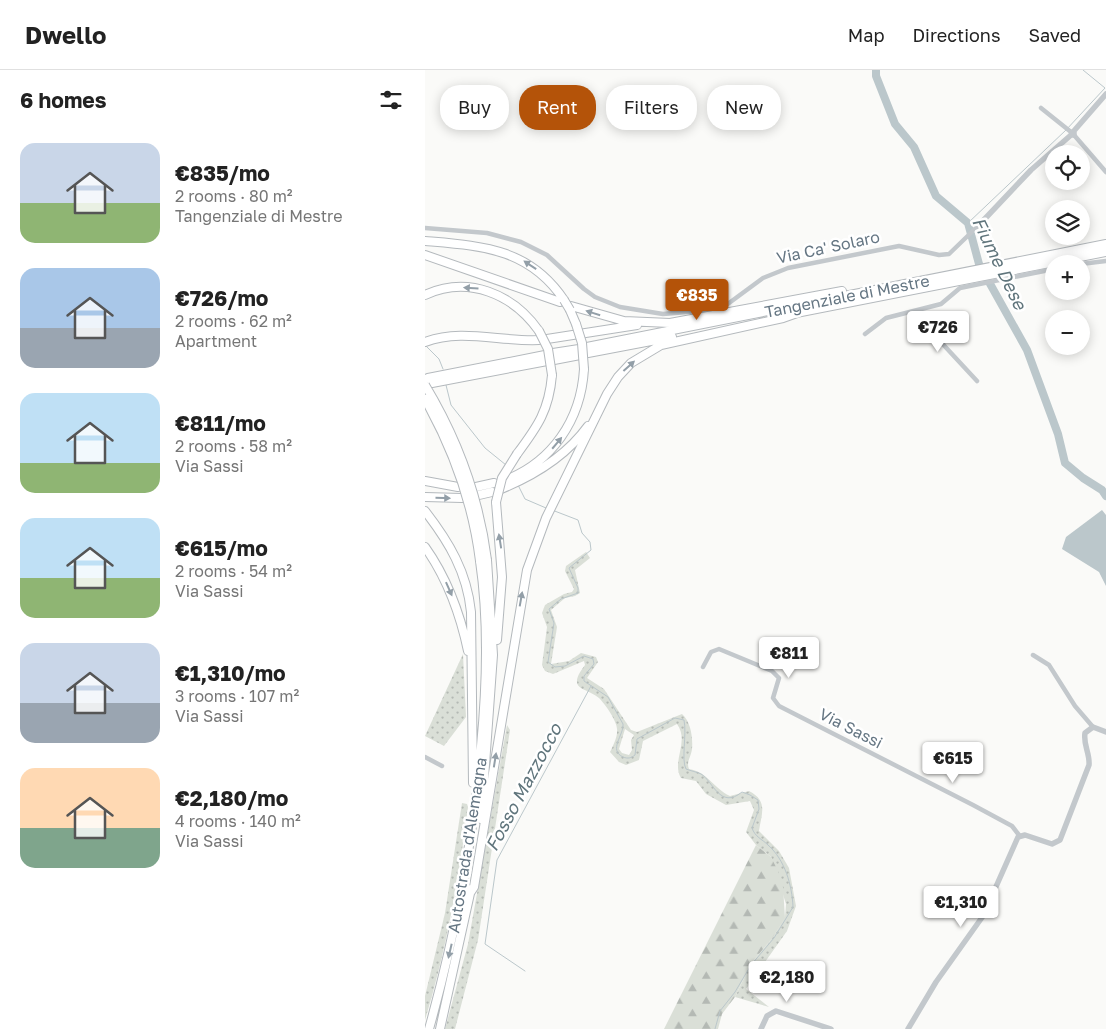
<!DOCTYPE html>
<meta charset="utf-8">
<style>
:root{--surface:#fff;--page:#f6f6f6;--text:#222;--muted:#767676;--line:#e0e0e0;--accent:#b45309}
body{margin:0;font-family:"Golos Text",sans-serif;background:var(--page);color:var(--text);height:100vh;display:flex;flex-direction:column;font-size:19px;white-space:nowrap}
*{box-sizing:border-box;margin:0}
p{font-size:16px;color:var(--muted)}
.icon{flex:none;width:28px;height:28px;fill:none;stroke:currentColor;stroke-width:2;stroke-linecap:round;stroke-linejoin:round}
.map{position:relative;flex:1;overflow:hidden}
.panel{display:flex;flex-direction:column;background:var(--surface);width:425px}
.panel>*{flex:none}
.guide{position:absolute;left:15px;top:15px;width:475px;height:45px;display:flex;gap:10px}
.fabs{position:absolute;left:620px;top:75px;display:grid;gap:10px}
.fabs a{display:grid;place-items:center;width:45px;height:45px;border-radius:50%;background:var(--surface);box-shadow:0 2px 12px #0003;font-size:25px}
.price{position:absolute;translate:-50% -42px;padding:0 11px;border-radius:5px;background:#fff;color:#222;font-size:16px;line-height:32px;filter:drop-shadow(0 1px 2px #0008)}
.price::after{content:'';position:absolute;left:50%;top:30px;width:15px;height:11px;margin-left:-8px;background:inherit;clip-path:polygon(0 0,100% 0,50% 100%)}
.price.current{background:var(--accent);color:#fff}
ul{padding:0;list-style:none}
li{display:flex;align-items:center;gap:15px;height:125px;padding:0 20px}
li span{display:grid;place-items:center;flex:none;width:140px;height:100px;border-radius:15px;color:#555}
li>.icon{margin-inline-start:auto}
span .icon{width:60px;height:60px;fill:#fffc;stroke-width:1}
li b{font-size:21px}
h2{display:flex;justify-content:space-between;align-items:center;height:60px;padding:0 20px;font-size:21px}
.pill{padding:0 18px;border-radius:20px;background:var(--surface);box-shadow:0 2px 12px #0003;font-size:18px;line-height:45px}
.pill.current{background:var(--accent);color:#fff}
header{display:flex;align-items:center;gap:30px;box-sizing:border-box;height:70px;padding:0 25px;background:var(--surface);border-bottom:1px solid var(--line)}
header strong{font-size:24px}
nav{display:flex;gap:28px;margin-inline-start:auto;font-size:18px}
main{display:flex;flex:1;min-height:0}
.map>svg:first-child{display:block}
.green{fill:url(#green-dots);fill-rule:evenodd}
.forest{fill:url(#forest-firs)}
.water{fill:#bbc7cb}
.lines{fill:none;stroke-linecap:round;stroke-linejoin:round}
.stream{stroke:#bbc7cb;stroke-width:1}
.river{stroke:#bbc7cb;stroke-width:8}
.motorway-casing{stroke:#b4b9bd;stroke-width:10}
.minor{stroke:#c3c8cc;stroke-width:4.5}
.tertiary{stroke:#c3c8cc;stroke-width:5.5}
.motorway{stroke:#fff;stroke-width:8}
.motorway-bridge-casing{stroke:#b4b9bd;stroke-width:10;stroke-linecap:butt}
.motorway-bridge{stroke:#fff;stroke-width:8}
.oneway{fill:#939fa8}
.labels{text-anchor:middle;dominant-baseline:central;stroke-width:5;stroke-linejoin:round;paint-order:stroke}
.street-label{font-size:16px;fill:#657683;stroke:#fff}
.water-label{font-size:18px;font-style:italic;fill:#60757c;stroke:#fff}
</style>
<header>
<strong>Dwello</strong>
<nav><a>Map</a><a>Directions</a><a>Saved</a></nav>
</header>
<main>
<section class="panel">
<h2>6 homes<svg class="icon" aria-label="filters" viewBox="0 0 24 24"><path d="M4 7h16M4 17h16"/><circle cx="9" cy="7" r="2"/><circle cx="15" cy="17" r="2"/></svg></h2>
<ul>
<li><span style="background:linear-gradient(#c9d6e8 60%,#8fb573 0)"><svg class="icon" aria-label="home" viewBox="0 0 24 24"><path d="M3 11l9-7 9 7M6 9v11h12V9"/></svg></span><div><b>€835/mo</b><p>2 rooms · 80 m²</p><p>Tangenziale di Mestre</p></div></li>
<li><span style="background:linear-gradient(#a9c7e8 60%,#9aa5b1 0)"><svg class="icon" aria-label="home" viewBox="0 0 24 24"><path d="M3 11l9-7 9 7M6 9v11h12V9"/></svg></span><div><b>€726/mo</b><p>2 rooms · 62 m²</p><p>Apartment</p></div></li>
<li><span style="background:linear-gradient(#bfe0f5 70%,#8fb573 0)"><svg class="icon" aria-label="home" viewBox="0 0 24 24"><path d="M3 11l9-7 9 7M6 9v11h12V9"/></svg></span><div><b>€811/mo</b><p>2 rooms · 58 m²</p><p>Via Sassi</p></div></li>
<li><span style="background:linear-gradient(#bfe0f5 60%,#8fb573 0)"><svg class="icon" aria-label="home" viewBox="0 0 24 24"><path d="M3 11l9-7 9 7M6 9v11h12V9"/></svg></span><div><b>€615/mo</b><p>2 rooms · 54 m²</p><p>Via Sassi</p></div></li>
<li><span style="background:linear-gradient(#c9d6e8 60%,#9aa5b1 0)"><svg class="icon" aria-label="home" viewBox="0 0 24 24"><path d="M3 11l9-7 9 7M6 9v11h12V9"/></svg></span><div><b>€1,310/mo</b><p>3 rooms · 107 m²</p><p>Via Sassi</p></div></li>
<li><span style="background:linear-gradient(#ffd9b3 60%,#7fa58c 0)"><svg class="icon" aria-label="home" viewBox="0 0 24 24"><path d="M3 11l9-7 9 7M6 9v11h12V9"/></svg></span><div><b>€2,180/mo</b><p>4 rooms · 140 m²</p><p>Via Sassi</p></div></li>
</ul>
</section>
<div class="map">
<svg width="681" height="959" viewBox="0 0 681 959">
<defs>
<pattern id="green-dots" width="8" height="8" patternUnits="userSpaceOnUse" patternTransform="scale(1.25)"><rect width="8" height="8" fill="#dadfd7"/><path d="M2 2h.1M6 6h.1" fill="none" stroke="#b4b9b4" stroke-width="1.8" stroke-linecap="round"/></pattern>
<pattern id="forest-firs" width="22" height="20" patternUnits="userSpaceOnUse" patternTransform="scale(1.25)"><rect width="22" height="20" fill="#dadfd7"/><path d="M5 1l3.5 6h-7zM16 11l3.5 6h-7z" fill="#b4b9b4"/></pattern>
</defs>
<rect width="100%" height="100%" fill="#fafaf8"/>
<path class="green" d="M161 482 165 488 150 500 155 523 150 526 140 528 126 540 132 557 126 594 144 591 156 583 171 587 173 592 162 608 179 619 206 660 212 662 257 644C266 652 268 668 267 679 266 687 261 692 264 699 283 702 288 718 305 726L324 721C344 731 336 745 334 761L354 781 364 798 371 836 362 861 321 919 344 937 310 927 325 895 348 867 360 847 361 834 346 787 331 775 321 762 329 740 325 731 301 735 281 724 271 711 256 708C246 691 265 672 252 654L218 671 214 690 201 695 194 692 185 682C188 676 193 666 192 659 192 651 180 634 174 628 162 617 140 621 160 595L159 591 128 604 120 601 117 595 122 557 117 543 120 535 139 524 147 522 149 519 140 501 141 496ZM200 659 209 665 206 670 207 680 204 685 197 683 194 679Z
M38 584 41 647 19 676 0 666Z
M82 655 85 660 53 870 30 959H20L43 874Z
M37 733 42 734 43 737C34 809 21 881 0 950V926L20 843Z"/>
<path class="forest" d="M331 775 346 787 353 801 358 817 360 848 348 867 325 895 310 927 297 944 293 959H239Z"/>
<path class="water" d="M677 440 681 445V516L674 502 637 479 641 467Z"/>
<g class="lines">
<path class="stream" d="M543 153 641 60 680 18 658 0
M1 276 14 289 18 299
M21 315 26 335 60 378 81 395
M93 415 100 429 121 438
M127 440 153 450 157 463 165 472 166 480 144 498 153 518V523L136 529 124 539 129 553 123 592 130 597 140 596 159 586 168 589 169 594 159 606V611L183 627 198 654C199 665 183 680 198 687 203 689 206 688 210 685L212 669 250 648 259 650C262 664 256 690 261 699 266 701 272 702 276 704 288 711 295 740 317 722L325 725 333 730 334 739 327 758C330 767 337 769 343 775 360 790 367 815 368 837L349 868 326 895 310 922 295 941 290 959
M100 901 60 874 72 790 166 616"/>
<path class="river" d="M451 0V6L470 54 489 77 511 126 543 153 554 194 602 280 633 364 640 393 658 408 677 420 681 426"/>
<g class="motorway-casing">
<path id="motorway" d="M0 171C57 176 104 178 139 230
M0 185 135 232
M0 225C43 205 88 224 114 261
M146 236 199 251 245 253 417 221
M145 240 151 254
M371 243 681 182
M122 269 212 255
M0 272C36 258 76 272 114 270
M162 277 681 174
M128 283 154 279
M163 283 247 267
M129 290 155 285
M3 308 120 285
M7 313 122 291
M92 384C113 356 124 340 127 305
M0 411 33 417
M78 411C127 393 156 350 159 299
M51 417 69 413
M76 419C108 406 142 385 163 356
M54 425 67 422
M0 427 37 428
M71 432 77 507 72 570
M0 441C24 472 42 502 46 542L48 713
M0 477C22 508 35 543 43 581
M56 749 68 585 62 490
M45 823 49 817 102 500 121 448 182 324 193 307 206 293 236 275 358 248 375 242
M4 959C30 866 48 773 56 676 62 615 64 552 55 491
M15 959 46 819"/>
</g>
<path class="minor" d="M616 38 646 62
M649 65 681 102
M0 158 62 163 96 172 122 185 159 219 170 227 195 237 238 244 274 241 300 236 338 208 363 198 474 176 514 185 524 184 554 155
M656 194 681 191
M488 242 552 311
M440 264 461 248 516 234 535 218 629 199
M608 585 624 595 650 636 668 657
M278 597 286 582 294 579 347 601 354 608 348 628 354 636 548 735 587 756 594 765
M0 687 17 696"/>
<path class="tertiary" d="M648 62 681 24
M554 155 606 100 646 65H649V62H647L646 65
M336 959 342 946 351 941 406 959
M483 959 511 912 558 846 593 767 600 765 627 774 635 770 664 695C665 683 658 675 660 663L668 657 681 662"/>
<use href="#motorway" class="motorway"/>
<g class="motorway-bridge-casing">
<path id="motorway-bridge" d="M139 230 145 240
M151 254 157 273 159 299
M114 261 123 279 127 305
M0 315C32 368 54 428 62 490
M0 329C28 379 48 434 55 491
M71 432 77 408 92 384"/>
</g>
<use href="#motorway-bridge" class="motorway-bridge"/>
</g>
<defs><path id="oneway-solid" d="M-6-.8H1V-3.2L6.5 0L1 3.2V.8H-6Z" transform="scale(1.25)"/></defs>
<g class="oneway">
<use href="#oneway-solid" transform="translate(105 195) rotate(-146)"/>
<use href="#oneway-solid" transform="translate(46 218) rotate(-176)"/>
<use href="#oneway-solid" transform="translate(168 243) rotate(-163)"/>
<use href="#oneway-solid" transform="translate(204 296) rotate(-42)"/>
<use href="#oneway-solid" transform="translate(132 373) rotate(-50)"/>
<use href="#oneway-solid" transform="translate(18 428) rotate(1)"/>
<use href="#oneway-solid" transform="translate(75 471) rotate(-99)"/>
<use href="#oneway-solid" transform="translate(24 519) rotate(66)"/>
<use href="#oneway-solid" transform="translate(96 529) rotate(-80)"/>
<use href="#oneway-solid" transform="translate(70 690) rotate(-81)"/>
<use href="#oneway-solid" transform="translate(25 881) rotate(103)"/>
</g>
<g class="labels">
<g class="street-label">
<text transform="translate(403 177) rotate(-12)">Via Ca' Solaro</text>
<text transform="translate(422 226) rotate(-11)">Tangenziale di Mestre</text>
<text transform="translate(426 658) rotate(27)">Via Sassi</text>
<text transform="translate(42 775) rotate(-81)">Autostrada d'Alemagna</text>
</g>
<g class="water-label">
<text transform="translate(575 193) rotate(64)">Fiume Dese</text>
<text transform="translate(98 717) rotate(-62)">Fosso Mazzocco</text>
</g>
</g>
</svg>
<div class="fabs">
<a><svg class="icon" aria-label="locate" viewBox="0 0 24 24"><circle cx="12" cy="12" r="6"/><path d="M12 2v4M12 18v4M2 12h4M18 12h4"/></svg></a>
<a><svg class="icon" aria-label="layers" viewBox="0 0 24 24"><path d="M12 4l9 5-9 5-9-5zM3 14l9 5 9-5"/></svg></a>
<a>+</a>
<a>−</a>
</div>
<b class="price current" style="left:272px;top:251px">€835</b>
<b class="price" style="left:513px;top:283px">€726</b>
<b class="price" style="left:364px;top:609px">€811</b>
<b class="price" style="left:528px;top:714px">€615</b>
<b class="price" style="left:536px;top:858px">€1,310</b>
<b class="price" style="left:362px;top:933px">€2,180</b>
<div class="guide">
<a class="pill">Buy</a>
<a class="pill current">Rent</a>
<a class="pill">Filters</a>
<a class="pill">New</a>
</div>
</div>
</main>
